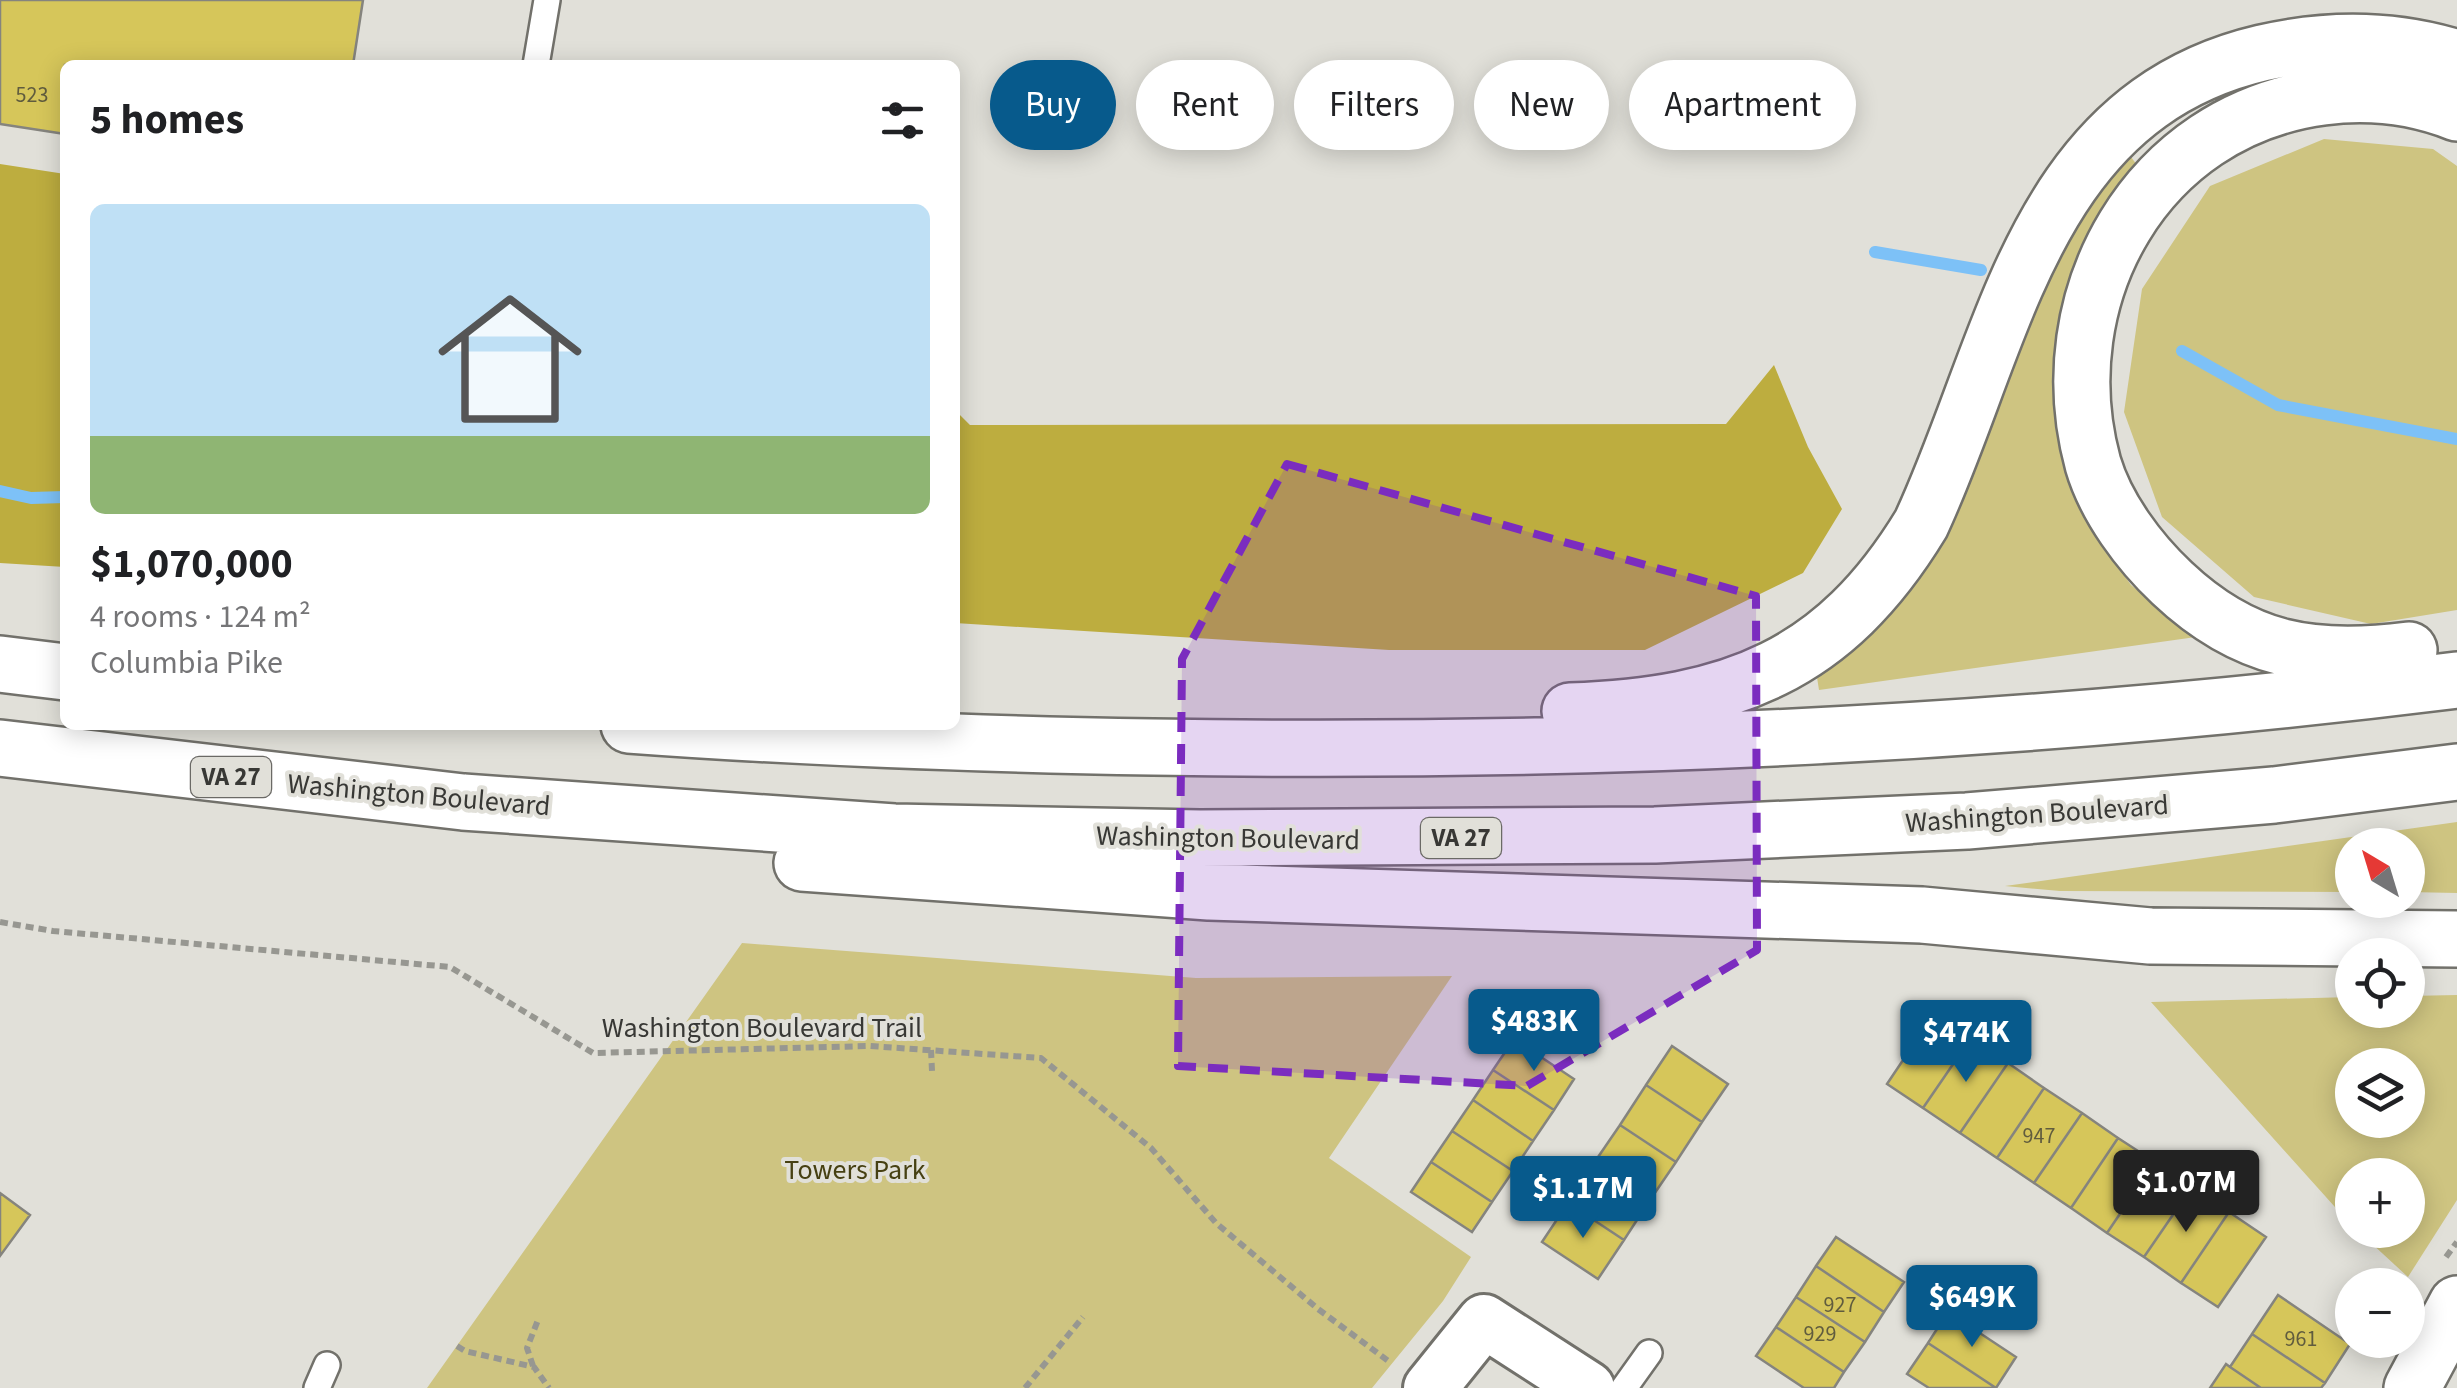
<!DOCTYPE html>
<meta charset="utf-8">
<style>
:root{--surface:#fff;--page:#f6f6f6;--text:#202124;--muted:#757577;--line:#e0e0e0;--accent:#075a8c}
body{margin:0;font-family:"Source Sans 3",sans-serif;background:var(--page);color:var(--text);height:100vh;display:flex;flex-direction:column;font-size:38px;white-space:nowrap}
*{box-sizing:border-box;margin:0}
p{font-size:32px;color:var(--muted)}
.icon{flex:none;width:55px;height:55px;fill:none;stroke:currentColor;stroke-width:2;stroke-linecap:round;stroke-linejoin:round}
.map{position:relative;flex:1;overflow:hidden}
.panel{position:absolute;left:60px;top:60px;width:900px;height:670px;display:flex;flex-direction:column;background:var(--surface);border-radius:15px;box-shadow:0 5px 25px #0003}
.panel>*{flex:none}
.banner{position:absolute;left:990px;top:60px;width:950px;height:90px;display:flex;gap:20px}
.needle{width:65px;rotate:322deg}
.buttons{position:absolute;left:2335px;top:828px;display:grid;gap:20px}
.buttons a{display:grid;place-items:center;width:90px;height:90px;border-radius:50%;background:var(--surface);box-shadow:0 5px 25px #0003;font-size:50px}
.price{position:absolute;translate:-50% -85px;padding:0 22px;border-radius:10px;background:var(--accent);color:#fff;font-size:32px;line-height:65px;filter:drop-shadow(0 2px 5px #0008)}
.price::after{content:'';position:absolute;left:50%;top:60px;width:30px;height:22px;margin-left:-15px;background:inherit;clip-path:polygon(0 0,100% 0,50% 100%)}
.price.active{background:#222;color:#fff}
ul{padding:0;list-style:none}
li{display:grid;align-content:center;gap:20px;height:530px;padding:0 30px}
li+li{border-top:2px solid var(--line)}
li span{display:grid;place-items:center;height:310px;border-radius:15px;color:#555}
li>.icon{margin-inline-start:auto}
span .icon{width:180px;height:180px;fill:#fffc;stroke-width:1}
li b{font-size:42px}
h2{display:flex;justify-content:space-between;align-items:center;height:120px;padding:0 30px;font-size:42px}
.tag{padding:0 35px;border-radius:45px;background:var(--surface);box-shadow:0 5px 25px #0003;font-size:35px;line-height:90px}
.tag.active{background:var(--accent);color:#fff}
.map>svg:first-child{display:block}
.green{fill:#cec481;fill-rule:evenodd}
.forest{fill:#bdad3f}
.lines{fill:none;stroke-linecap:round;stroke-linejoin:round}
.stream{stroke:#7dc1f7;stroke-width:12}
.building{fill:#d6c65a;stroke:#85847e;stroke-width:2.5}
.service-casing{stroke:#72716b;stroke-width:30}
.minor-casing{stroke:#72716b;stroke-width:58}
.primary-casing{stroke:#72716b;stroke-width:60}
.motorway-casing{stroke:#72716b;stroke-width:60}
.path{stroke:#979791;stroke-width:6;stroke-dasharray:8 5;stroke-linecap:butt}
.service{stroke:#fff;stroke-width:25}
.minor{stroke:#fff;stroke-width:52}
.primary{stroke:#fff;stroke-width:55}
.motorway{stroke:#fff;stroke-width:55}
.marked{fill:#7b2cbf;fill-opacity:0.2;stroke:#7b2cbf;stroke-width:8;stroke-dasharray:20 12;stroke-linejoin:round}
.labels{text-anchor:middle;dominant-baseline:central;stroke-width:8;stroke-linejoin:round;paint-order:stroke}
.number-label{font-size:22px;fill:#605c3e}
.shield{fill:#e1e0d9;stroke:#6b6a66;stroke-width:2.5}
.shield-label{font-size:25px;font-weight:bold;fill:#383835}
.street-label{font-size:28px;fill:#383835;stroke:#e1e0d9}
.park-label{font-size:28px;fill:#464012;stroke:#e1e0d9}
</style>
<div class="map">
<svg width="2457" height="1388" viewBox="0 0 2457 1388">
<rect width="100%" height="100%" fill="#e1e0d9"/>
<path class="green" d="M2324 139 2433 149 2457 166V610L2371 624 2254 597 2162 517 2124 412 2142 289 2210 186Z
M2125 149 2137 165 2061 333 2054 408 2068 472 2092 530 2131 585 2196 637 1819 690 1816 671 2024 311Z
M2457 822V893L2408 892V845H2352V892L2060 891 2005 886Z
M742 943 1196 978 1452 976 1329 1158 1471 1257 1443 1301 1372 1388H427Z
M2457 995V1200L2408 1277 2357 1230H2408V1175H2352V1226L2151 1002 2352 997V1010H2408V996ZM2352 1065H2408V1120H2352Z"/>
<path class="forest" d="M0 164 65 174V567L0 563Z
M1774 365 1808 447 1842 509 1803 573 1645 650H1389L955 623V410L970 425 1726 424Z"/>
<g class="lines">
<path class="stream" d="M1875 252 1981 270
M2182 351 2278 405 2457 439
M0 491 31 498 65 497"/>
</g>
<path class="building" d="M0 0H363L353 65H65V134L0 124Z
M1934 1014 1971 1038 1923 1108 1887 1084Z
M1971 1038 2008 1063 1960 1133 1923 1108Z
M1514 1039 1574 1079 1554 1110 1493 1070Z
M1672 1046 1728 1084 1702 1122 1646 1085Z
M2008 1063 2044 1088 1997 1158 1960 1133Z
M1493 1070 1554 1110 1533 1141 1473 1100Z
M1646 1085 1702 1122 1676 1162 1620 1125Z
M2044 1088 2082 1113 2034 1183 1997 1158Z
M1473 1100 1533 1141 1513 1171 1452 1131Z
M2082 1113 2118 1138 2071 1208 2034 1183Z
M1620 1125 1676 1162 1650 1200 1594 1163Z
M1452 1131 1513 1171 1492 1202 1431 1162Z
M2118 1138 2155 1162 2107 1233 2071 1208Z
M1431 1162 1492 1202 1472 1232 1411 1192Z
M2155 1162 2192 1187 2144 1257 2107 1233Z
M1594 1163 1650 1200 1624 1240 1568 1203Z
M2192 1187 2229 1212 2181 1283 2144 1257Z
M0 1193 30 1215 0 1256Z
M1568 1203 1624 1240 1598 1279 1542 1242Z
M2229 1212 2266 1237 2218 1307 2181 1283Z
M1836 1237 1904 1282 1884 1312 1816 1266Z
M1816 1266 1884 1312 1865 1342 1796 1297Z
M2278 1295 2350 1344 2325 1383 2252 1334Z
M1796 1297 1865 1342 1844 1372 1776 1327Z
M1948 1312 2016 1357 1996 1388 1928 1343Z
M1776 1327 1844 1372 1834 1388H1804L1756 1356Z
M2252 1334 2325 1383 2321 1388H2261L2230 1367Z
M1928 1343 1996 1388H1929L1907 1374Z
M2226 1364 2230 1367 2261 1388H2210Z"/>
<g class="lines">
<g class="service-casing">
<path id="service" d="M536 65 547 0
M317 1388 327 1365
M1624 1388 1649 1353"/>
</g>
<g class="minor-casing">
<path id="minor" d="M1430 1388 1484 1321 1588 1388"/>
</g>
<g class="primary-casing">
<path id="primary" d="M2412 1388 2457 1304"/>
</g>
<g class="motorway-casing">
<path id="motorway" d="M2409 650C2313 662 2245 652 2172 583 2139 552 2106 508 2093 464 2047 296 2147 120 2323 97 2370 91 2414 96 2457 113
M0 664 65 672
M1570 711C1731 705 1834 667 1921 524 2005 344 2032 107 2262 53 2327 38 2393 38 2457 58
M629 725C804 738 979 744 1153 747 1589 754 2024 734 2457 680
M0 748 463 802 894 832 1200 838 1655 835 1967 821 2274 795 2457 772
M802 863 1209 892 1922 915 2150 936 2457 939"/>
</g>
<path class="path" d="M0 922 53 931 450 967 593 1053 870 1046 1041 1058 1151 1148 1216 1223 1318 1309 1391 1363
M931 1050 932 1071
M2446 1257 2457 1242
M457 1346 465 1351 534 1367 549 1388
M533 1366 527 1348 538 1320
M1025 1388 1083 1317"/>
<use href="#service" class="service"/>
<use href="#minor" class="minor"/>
<use href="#primary" class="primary"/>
<use href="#motorway" class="motorway"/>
</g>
<path class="marked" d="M1287 464 1756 596 1757 950 1527 1086 1178 1066 1182 659Z"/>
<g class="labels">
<g class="number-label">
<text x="32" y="95">523</text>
<text x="2039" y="1136">947</text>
<text x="1840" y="1305">927</text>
<text x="1820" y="1334">929</text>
<text x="2301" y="1339">961</text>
</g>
<g class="shield">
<rect x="191" y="757" width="80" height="40" rx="8"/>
<rect x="1421" y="818" width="80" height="40" rx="8"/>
</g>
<g class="shield-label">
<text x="231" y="777">VA 27</text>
<text x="1461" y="838">VA 27</text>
</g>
<g class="street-label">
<text transform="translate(419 795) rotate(5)">Washington Boulevard</text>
<text transform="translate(2037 814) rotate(-4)">Washington Boulevard</text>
<text transform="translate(1228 838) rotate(1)">Washington Boulevard</text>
<text x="762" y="1028">Washington Boulevard Trail</text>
</g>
<g class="park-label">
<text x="855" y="1170">Towers Park</text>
</g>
</g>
</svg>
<div class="buttons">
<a><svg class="needle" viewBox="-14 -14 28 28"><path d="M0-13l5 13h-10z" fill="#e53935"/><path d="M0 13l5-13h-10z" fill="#757577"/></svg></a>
<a><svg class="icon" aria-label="locate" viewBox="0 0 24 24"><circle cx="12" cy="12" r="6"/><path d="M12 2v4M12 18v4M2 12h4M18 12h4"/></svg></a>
<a><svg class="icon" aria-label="layers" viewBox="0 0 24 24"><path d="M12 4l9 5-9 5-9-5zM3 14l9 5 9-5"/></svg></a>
<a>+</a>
<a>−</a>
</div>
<b class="price" style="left:1534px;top:1074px">$483K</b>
<b class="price" style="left:1966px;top:1085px">$474K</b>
<b class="price active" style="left:2186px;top:1235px">$1.07M</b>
<b class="price" style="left:1583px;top:1241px">$1.17M</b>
<b class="price" style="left:1972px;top:1350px">$649K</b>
<div class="banner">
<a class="tag active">Buy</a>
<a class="tag">Rent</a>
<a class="tag">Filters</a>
<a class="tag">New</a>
<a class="tag">Apartment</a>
</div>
<section class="panel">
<h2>5 homes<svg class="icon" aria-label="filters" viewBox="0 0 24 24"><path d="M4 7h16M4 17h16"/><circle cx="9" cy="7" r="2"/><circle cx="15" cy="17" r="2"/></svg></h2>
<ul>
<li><span style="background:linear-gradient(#bfe0f5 75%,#8fb573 0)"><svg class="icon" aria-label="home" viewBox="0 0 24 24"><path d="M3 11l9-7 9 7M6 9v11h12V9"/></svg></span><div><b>$1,070,000</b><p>4 rooms · 124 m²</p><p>Columbia Pike</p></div></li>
</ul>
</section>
</div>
